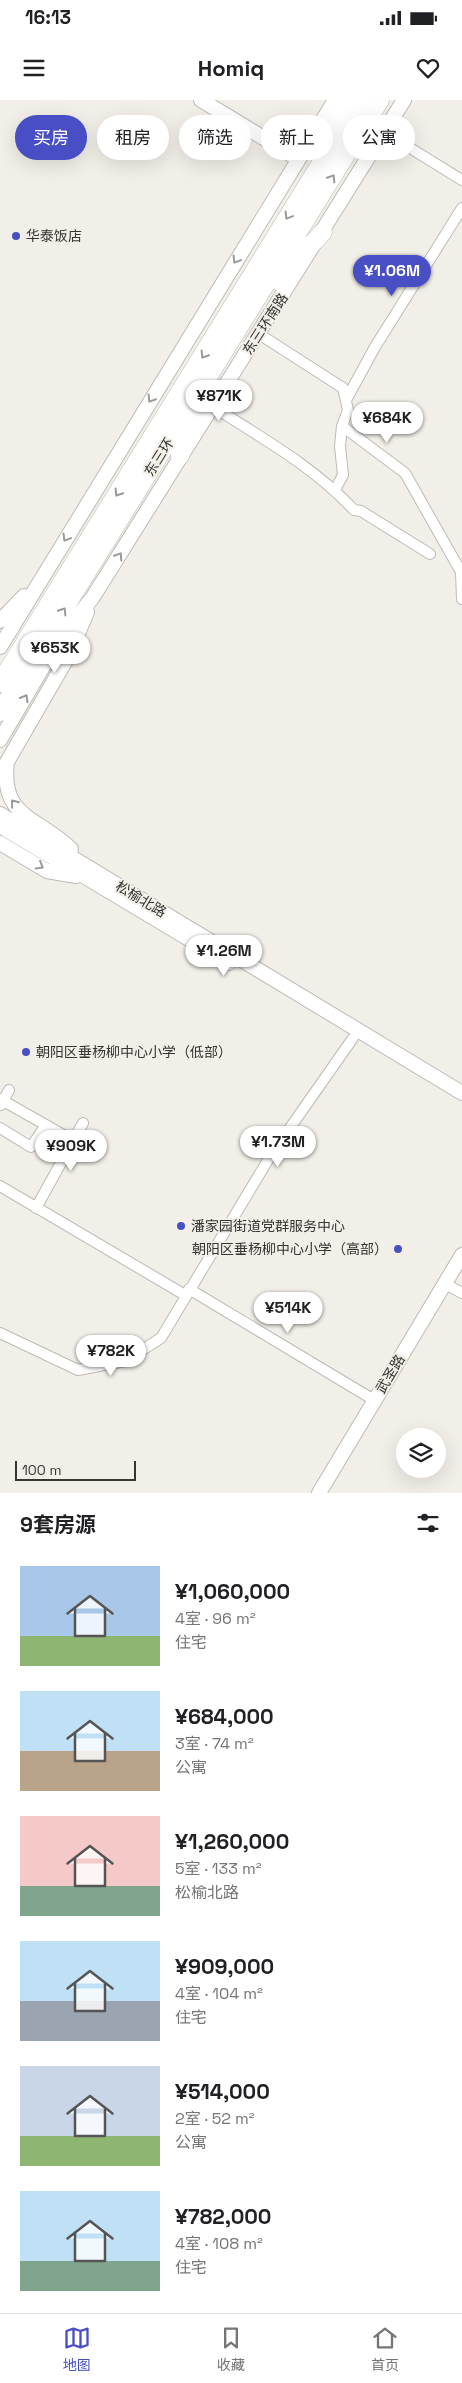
<!DOCTYPE html>
<html lang="zh">
<meta charset="utf-8">
<style>
:root{--surface:#fff;--page:#f6f6f6;--text:#202124;--muted:#757577;--line:#e0e0e0;--accent:#484fc4}
body{margin:0;font-family:"Space Grotesk","Noto Sans SC",sans-serif;background:var(--page);color:var(--text);height:100vh;display:flex;flex-direction:column;font-size:19px;white-space:nowrap}
*{box-sizing:border-box;margin:0}
p{font-size:16px;color:var(--muted)}
.icon{flex:none;width:28px;height:28px;fill:none;stroke:currentColor;stroke-width:2;stroke-linecap:round;stroke-linejoin:round}
.map{position:relative;height:1393px;overflow:hidden}
.side{display:flex;flex-direction:column;background:var(--surface);flex:1}
.side>*{flex:none}
.hud{position:absolute;left:15px;top:15px;width:432px;height:45px;display:flex;gap:10px}
.controls{position:absolute;left:396px;top:1328px;display:grid;gap:10px}
.controls a{display:grid;place-items:center;width:50px;height:50px;border-radius:50%;background:var(--surface);box-shadow:0 5px 20px #0002;font-size:25px}
.scale{position:absolute;left:15px;bottom:12px;width:121px;box-sizing:border-box;padding-left:5px;border:2px solid #363532;border-top:0;font-size:14px;line-height:18px;white-space:nowrap;color:#363532;-webkit-text-stroke:4px #f2eee8;paint-order:stroke}
.price{position:absolute;translate:-50% -42px;padding:0 11px;border-radius:18px;background:#fff;color:#222;font-size:16px;line-height:32px;filter:drop-shadow(0 1px 2px #0008)}
.price::after{content:'';position:absolute;left:50%;top:30px;width:15px;height:11px;margin-left:-8px;background:inherit;clip-path:polygon(0 0,100% 0,50% 100%)}
.price.selected{background:var(--accent);color:#fff}
ul{padding:0;list-style:none}
li{display:flex;align-items:center;gap:15px;height:125px;padding:0 20px}
li span{display:grid;place-items:center;flex:none;width:140px;height:100px;border-radius:0px;color:#555}
li>.icon{margin-inline-start:auto}
span .icon{width:60px;height:60px;fill:#fffc;stroke-width:1}
li b{font-size:21px}
h2{display:flex;justify-content:space-between;align-items:center;height:60px;padding:0 20px;font-size:21px}
.chip{padding:0 18px;border-radius:22px;background:var(--surface);box-shadow:0 5px 20px #0002;font-size:18px;line-height:45px}
.chip.selected{background:var(--accent);color:#fff}
.status{display:flex;justify-content:space-between;align-items:center;height:35px;padding:0 25px;background:var(--surface);direction:ltr}
.status svg{height:14px;fill:currentColor}
header{display:flex;justify-content:space-between;align-items:center;height:65px;padding:0 20px;background:var(--surface);font-size:22px;font-weight:600}
.tab-bar{display:flex;justify-content:space-around;align-items:center;height:70px;border-top:1px solid var(--line);background:var(--surface);font-size:14px;color:var(--muted)}
.tab-bar a{display:grid;justify-items:center;gap:2px}
.tab-bar .selected{color:var(--accent)}
.map>svg:first-child{display:block}
.lines{fill:none;stroke-linecap:round;stroke-linejoin:round}
.street-casing{stroke:#bebab4;stroke-width:12}
.secondary-casing{stroke:#bebab4;stroke-width:16}
.highway-casing{stroke:#bebab4;stroke-width:19}
.street{stroke:#fff;stroke-width:10}
.secondary{stroke:#fff;stroke-width:14}
.highway{stroke:#fff;stroke-width:18}
.oneway{stroke:#9a9a98}
.poi-dot{fill:#484fc4;stroke:#f2eee8;stroke-width:2}
.labels{text-anchor:middle;dominant-baseline:central;stroke-width:4;stroke-linejoin:round;paint-order:stroke}
.poi-label{font-size:14px;fill:#363532;stroke:#f2eee8;text-anchor:start}
.street-label{font-size:14px;fill:#363532;stroke:#f2eee8}
</style>
<div class="status"><b>16:13</b><svg viewBox="0 0 49 12"><path d="M0 12V9h3v3zM5 12V6h3v6zM10 12V3h3v9zM15 12V0h3v12zM26 1h20v11H26zM47 4h2v5h-2z"/></svg></div>
<header><svg class="icon" aria-label="menu" viewBox="0 0 24 24"><path d="M4 6h16M4 12h16M4 18h16"/></svg>Homiq<svg class="icon" aria-label="heart" viewBox="0 0 24 24"><path d="M12 20l-8-8c-3-5 5-10 8-4 3-6 11-1 8 4z"/></svg></header>
<div class="map">
<svg width="462" height="1393" viewBox="0 0 462 1393">
<rect width="100%" height="100%" fill="#f2eee8"/>
<g class="lines">
<g class="street-casing">
<path id="street" d="M384 32 462 80
M259 234 343 288 348 310 342 326 405 373 461 472 462 499
M346 300 375 247 462 108
M212 306C262 338 314 367 354 410L361 411 430 454
M335 390 343 375 340 346 342 326
M0 999 74 1041
M1 1005 9 990
M0 1028 31 1047 46 1025
M0 1086 185 1195
M36 1108 83 1023
M451 1187 462 1193
M189 1189 374 1300
M0 1233 78 1270 125 1261 161 1238 271 1055 353 938"/>
</g>
<g class="secondary-casing">
<path id="secondary" d="M201 0 298 59
M0 521 24 496
M0 547 335 0
M0 640 60 538 93 497 404 0
M0 714 462 993
M0 726 229 863
M0 743 47 771 76 776
M71 749C39 717 0 719 7 662L69 555 87 512
M319 1393 462 1155"/>
</g>
<g class="highway-casing">
<path id="highway" d="M330 32 344 0
M277 181 323 132
M180 356 191 315
M0 583 360 0
M0 612 380 0"/>
</g>
<use href="#street" class="street"/>
<use href="#secondary" class="secondary"/>
<use href="#highway" class="highway"/>
</g>
<defs><path id="oneway-chevron" d="M-2-3.5L2.5 0L-2 3.5" fill="none" stroke-width="1.6" stroke-linecap="round" stroke-linejoin="round" transform="scale(1.25)"/></defs>
<g class="oneway">
<use href="#oneway-chevron" transform="translate(332 78) rotate(-58)"/>
<use href="#oneway-chevron" transform="translate(288 116) rotate(121)"/>
<use href="#oneway-chevron" transform="translate(236 160) rotate(121)"/>
<use href="#oneway-chevron" transform="translate(204 255) rotate(122)"/>
<use href="#oneway-chevron" transform="translate(151 299) rotate(122)"/>
<use href="#oneway-chevron" transform="translate(118 393) rotate(122)"/>
<use href="#oneway-chevron" transform="translate(66 438) rotate(121)"/>
<use href="#oneway-chevron" transform="translate(119 456) rotate(-57)"/>
<use href="#oneway-chevron" transform="translate(63 511) rotate(-58)"/>
<use href="#oneway-chevron" transform="translate(25 598) rotate(-60)"/>
<use href="#oneway-chevron" transform="translate(14 703) rotate(-128)"/>
<use href="#oneway-chevron" transform="translate(40 766) rotate(31)"/>
</g>
<g class="poi-dot">
<circle cx="16" cy="136" r="5"/>
<circle cx="26" cy="952" r="5"/>
<circle cx="181" cy="1126" r="5"/>
<circle cx="398" cy="1149" r="5"/>
</g>
<g class="labels">
<g class="poi-label">
<text x="26" y="136">华泰饭店</text>
<text x="36" y="952">朝阳区垂杨柳中心小学（低部）</text>
<text x="191" y="1126">潘家园街道党群服务中心</text>
<text x="388" y="1149" text-anchor="end">朝阳区垂杨柳中心小学（高部）</text>
</g>
<g class="street-label">
<text transform="translate(265 224) rotate(-57)">东三环南路</text>
<text transform="translate(159 357) rotate(-58)">东三环</text>
<text transform="translate(141 799) rotate(31)">松榆北路</text>
<text transform="translate(390 1274) rotate(-59)">武圣路</text>
</g>
</g>
</svg>
<div class="controls">
<a><svg class="icon" aria-label="layers" viewBox="0 0 24 24"><path d="M12 4l9 5-9 5-9-5zM3 14l9 5 9-5"/></svg></a>
</div>
<div class="scale">100 m</div>
<b class="price selected" style="left:392px;top:197px">¥1.06M</b>
<b class="price" style="left:219px;top:322px">¥871K</b>
<b class="price" style="left:387px;top:344px">¥684K</b>
<b class="price" style="left:55px;top:574px">¥653K</b>
<b class="price" style="left:224px;top:877px">¥1.26M</b>
<b class="price" style="left:278px;top:1068px">¥1.73M</b>
<b class="price" style="left:71px;top:1072px">¥909K</b>
<b class="price" style="left:288px;top:1234px">¥514K</b>
<b class="price" style="left:111px;top:1277px">¥782K</b>
<div class="hud">
<a class="chip selected">买房</a>
<a class="chip">租房</a>
<a class="chip">筛选</a>
<a class="chip">新上</a>
<a class="chip">公寓</a>
</div>
</div>
<section class="side">
<h2>9套房源<svg class="icon" aria-label="filters" viewBox="0 0 24 24"><path d="M4 7h16M4 17h16"/><circle cx="9" cy="7" r="2"/><circle cx="15" cy="17" r="2"/></svg></h2>
<ul>
<li><span style="background:linear-gradient(#a9c7e8 70%,#8fb573 0)"><svg class="icon" aria-label="home" viewBox="0 0 24 24"><path d="M3 11l9-7 9 7M6 9v11h12V9"/></svg></span><div><b>¥1,060,000</b><p>4室 · 96 m²</p><p>住宅</p></div></li>
<li><span style="background:linear-gradient(#bfe0f5 60%,#b9a48a 0)"><svg class="icon" aria-label="home" viewBox="0 0 24 24"><path d="M3 11l9-7 9 7M6 9v11h12V9"/></svg></span><div><b>¥684,000</b><p>3室 · 74 m²</p><p>公寓</p></div></li>
<li><span style="background:linear-gradient(#f6c9c9 70%,#7fa58c 0)"><svg class="icon" aria-label="home" viewBox="0 0 24 24"><path d="M3 11l9-7 9 7M6 9v11h12V9"/></svg></span><div><b>¥1,260,000</b><p>5室 · 133 m²</p><p>松榆北路</p></div></li>
<li><span style="background:linear-gradient(#bfe0f5 60%,#9aa5b1 0)"><svg class="icon" aria-label="home" viewBox="0 0 24 24"><path d="M3 11l9-7 9 7M6 9v11h12V9"/></svg></span><div><b>¥909,000</b><p>4室 · 104 m²</p><p>住宅</p></div></li>
<li><span style="background:linear-gradient(#c9d6e8 70%,#8fb573 0)"><svg class="icon" aria-label="home" viewBox="0 0 24 24"><path d="M3 11l9-7 9 7M6 9v11h12V9"/></svg></span><div><b>¥514,000</b><p>2室 · 52 m²</p><p>公寓</p></div></li>
<li><span style="background:linear-gradient(#bfe0f5 70%,#7fa58c 0)"><svg class="icon" aria-label="home" viewBox="0 0 24 24"><path d="M3 11l9-7 9 7M6 9v11h12V9"/></svg></span><div><b>¥782,000</b><p>4室 · 108 m²</p><p>住宅</p></div></li>
</ul>
</section>
<nav class="tab-bar">
<a class="selected"><svg class="icon" aria-label="map" viewBox="0 0 24 24"><path d="M3 6l6-2 6 2 6-2v14l-6 2-6-2-6 2zM9 4v14M15 6v14"/></svg>地图</a>
<a><svg class="icon" aria-label="saved" viewBox="0 0 24 24"><path d="M7 4h10v16l-5-4-5 4z"/></svg>收藏</a>
<a><svg class="icon" aria-label="home" viewBox="0 0 24 24"><path d="M3 11l9-7 9 7M6 9v11h12V9"/></svg>首页</a>
</nav>
